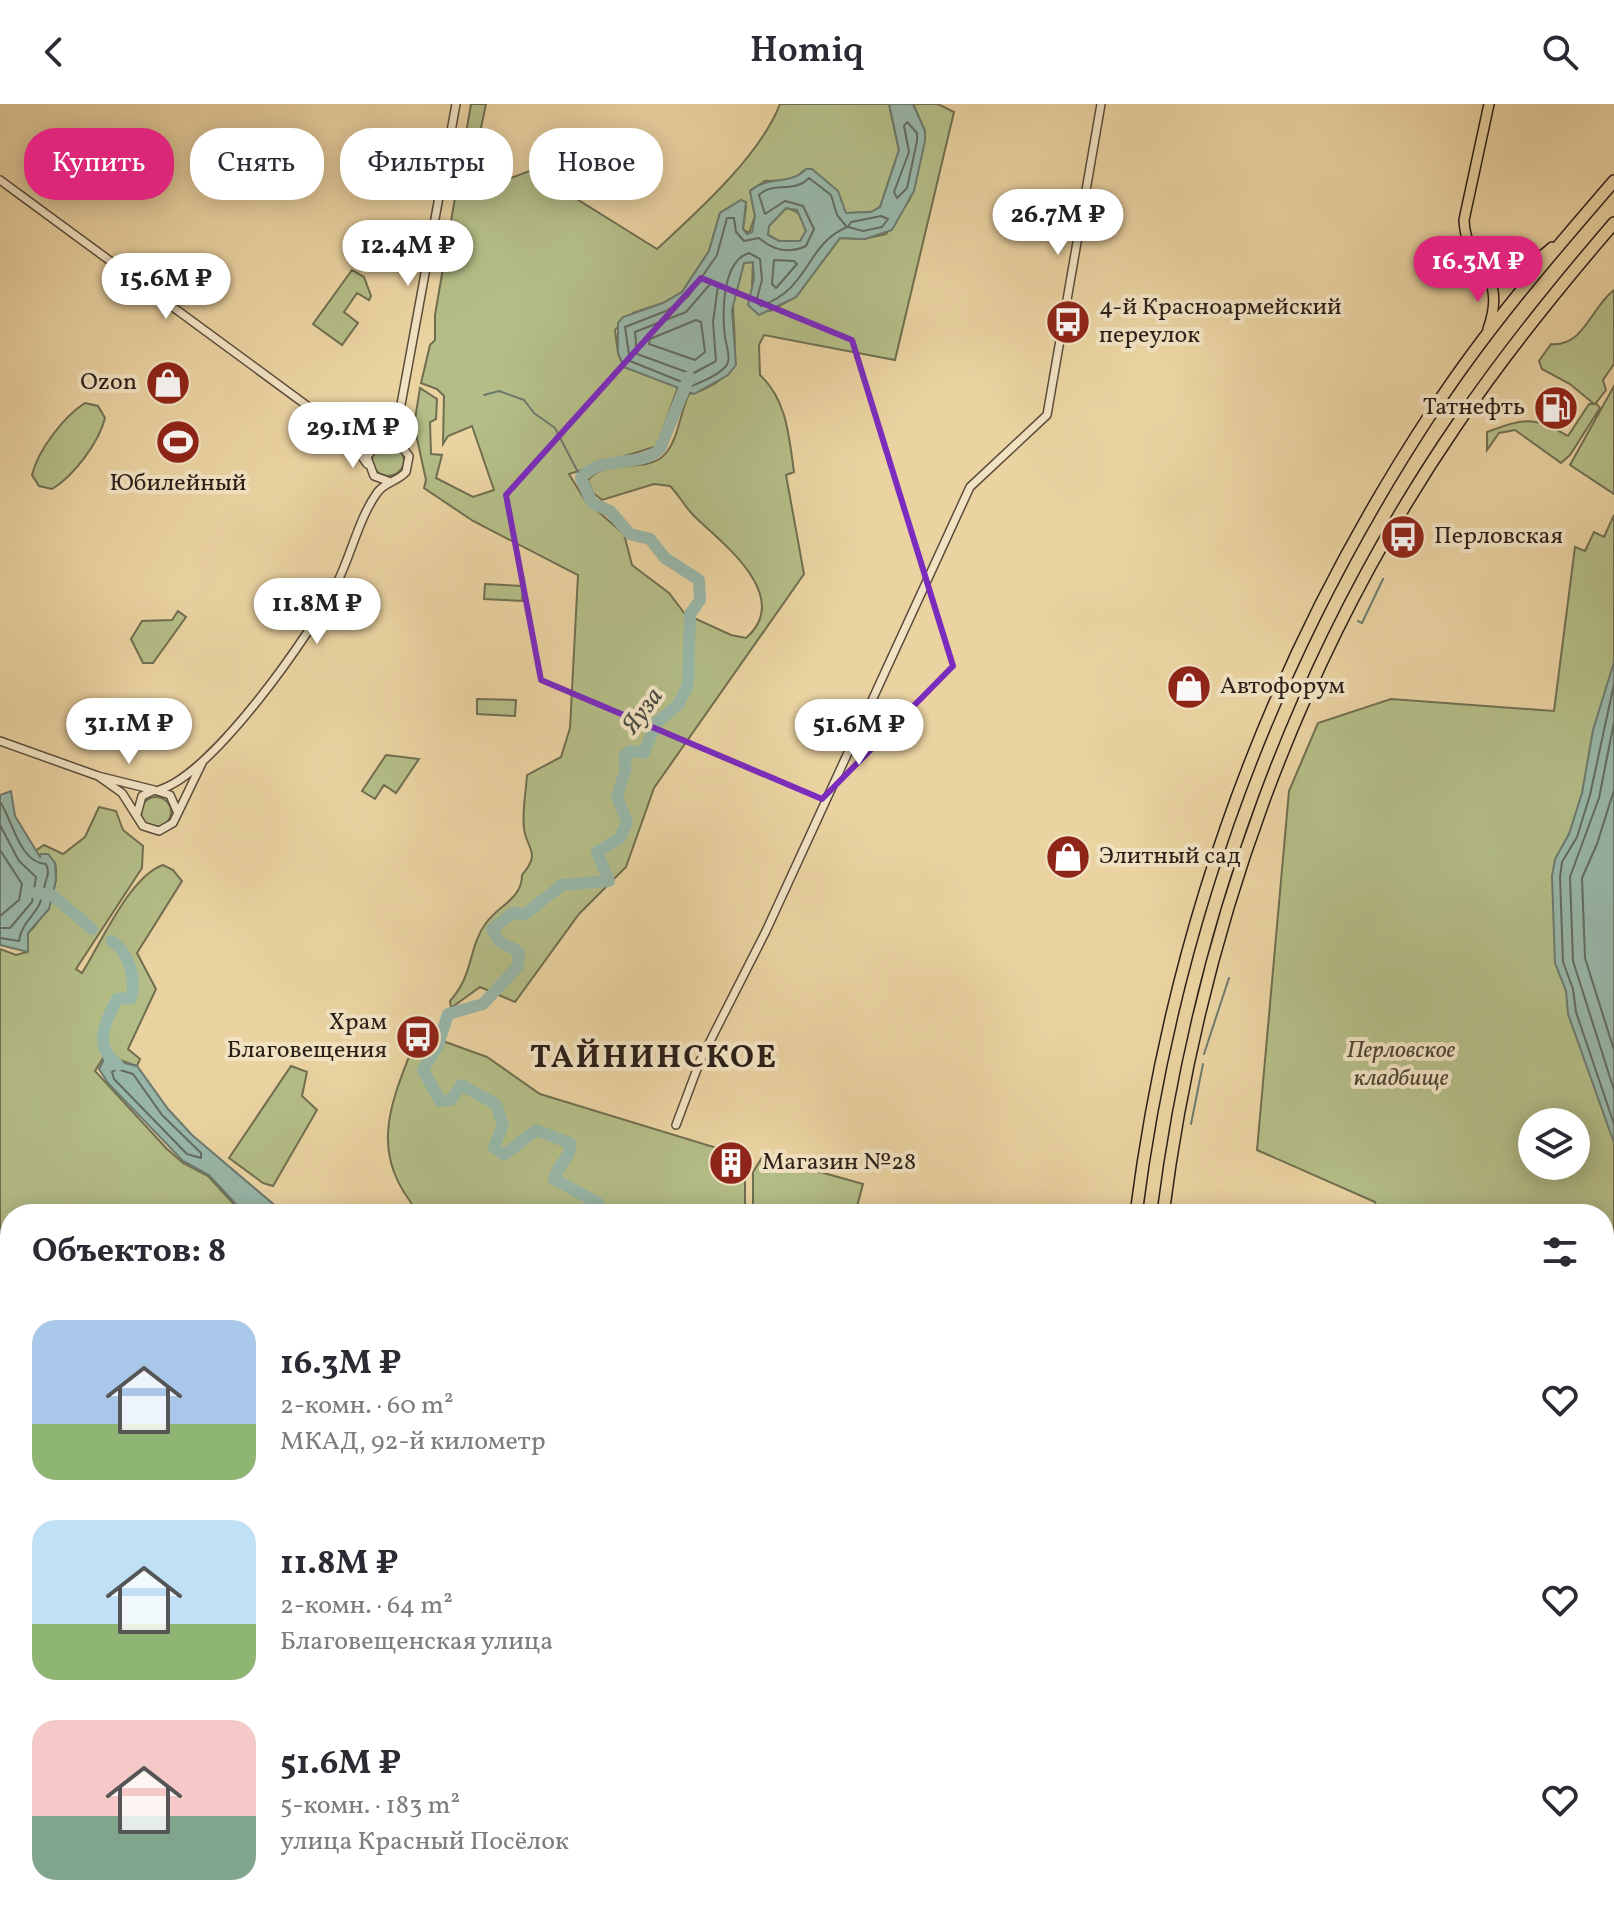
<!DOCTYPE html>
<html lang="ru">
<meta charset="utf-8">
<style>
:root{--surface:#fff;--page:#f2f2f3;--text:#2b2b33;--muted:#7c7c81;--accent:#db2777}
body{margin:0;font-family:Vollkorn,serif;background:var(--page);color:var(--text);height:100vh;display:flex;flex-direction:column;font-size:30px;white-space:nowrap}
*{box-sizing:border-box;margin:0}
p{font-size:26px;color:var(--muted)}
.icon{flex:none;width:44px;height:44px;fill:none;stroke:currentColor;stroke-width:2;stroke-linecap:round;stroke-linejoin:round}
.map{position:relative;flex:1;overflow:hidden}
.details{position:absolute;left:0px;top:1100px;width:1614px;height:714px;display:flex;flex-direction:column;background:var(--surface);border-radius:32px 32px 0 0;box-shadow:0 4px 20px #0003}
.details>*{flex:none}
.guide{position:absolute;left:24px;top:24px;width:800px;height:72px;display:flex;gap:16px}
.fabs{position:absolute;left:1518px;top:1004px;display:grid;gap:16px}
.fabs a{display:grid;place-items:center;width:72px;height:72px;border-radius:50%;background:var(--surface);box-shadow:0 4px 20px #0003;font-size:40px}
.price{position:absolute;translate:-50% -68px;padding:0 18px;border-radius:28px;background:#fff;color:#222;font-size:26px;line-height:52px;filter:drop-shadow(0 2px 4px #0008)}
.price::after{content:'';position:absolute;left:50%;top:48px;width:24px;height:18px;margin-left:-12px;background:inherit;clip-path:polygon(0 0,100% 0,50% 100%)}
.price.active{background:var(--accent);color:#fff}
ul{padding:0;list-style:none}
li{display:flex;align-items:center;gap:24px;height:200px;padding:0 32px}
li span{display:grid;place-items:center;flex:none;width:224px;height:160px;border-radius:24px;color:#555}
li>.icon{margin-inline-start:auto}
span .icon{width:96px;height:96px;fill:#fffc;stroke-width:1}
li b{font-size:34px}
h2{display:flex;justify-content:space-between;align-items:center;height:96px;padding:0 32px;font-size:34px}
.tag{padding:0 28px;border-radius:32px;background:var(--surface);box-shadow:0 4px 20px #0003;font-size:28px;line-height:72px}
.tag.active{background:var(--accent);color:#fff}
header{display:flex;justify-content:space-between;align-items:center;height:104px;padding:0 32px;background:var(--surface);font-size:36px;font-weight:600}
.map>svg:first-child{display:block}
.green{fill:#b4bd87;stroke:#706e50;stroke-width:2;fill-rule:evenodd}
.water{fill:#98b7a9;stroke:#6c7a6f;stroke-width:2;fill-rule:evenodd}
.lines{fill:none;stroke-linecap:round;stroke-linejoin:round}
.shore{stroke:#626b61;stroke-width:2}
.stream{stroke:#6c7a6f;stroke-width:2}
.river{stroke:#98b7a9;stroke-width:12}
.minor-casing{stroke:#5b4c3b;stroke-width:10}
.major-casing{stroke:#2b1f19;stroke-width:12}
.highway-casing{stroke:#2b1f19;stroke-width:14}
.minor{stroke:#f1e2c2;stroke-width:7}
.major{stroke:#ead2a1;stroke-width:9}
.highway{stroke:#ead2a1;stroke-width:11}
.marked{fill:none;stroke:#7b2cbf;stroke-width:6;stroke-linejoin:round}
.labels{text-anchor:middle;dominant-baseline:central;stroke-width:8;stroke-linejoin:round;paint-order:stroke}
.poi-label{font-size:24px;fill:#2b1f19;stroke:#f1e2c2;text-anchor:start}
.park-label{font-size:24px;font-style:italic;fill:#4d4634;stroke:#f1e2c2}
.water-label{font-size:26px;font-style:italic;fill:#4c4d44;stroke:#f1e2c2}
.district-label{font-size:32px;font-weight:bold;letter-spacing:2px;fill:#2b1f19;stroke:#f1e2c2}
</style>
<header><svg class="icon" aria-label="back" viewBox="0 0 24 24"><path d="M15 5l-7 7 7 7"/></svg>Homiq<svg class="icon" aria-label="search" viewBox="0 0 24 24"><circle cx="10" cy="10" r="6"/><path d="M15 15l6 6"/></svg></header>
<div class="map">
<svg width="1614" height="1813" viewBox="0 0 1614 1813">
<rect width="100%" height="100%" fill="#ead2a1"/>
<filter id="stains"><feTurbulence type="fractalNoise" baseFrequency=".0025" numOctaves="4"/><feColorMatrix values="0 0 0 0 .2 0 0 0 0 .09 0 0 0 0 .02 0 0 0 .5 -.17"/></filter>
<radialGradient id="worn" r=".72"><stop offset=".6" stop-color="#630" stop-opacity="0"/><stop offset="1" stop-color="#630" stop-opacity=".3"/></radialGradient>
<path class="green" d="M471 0H486L469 80 500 78 546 61 556 82 657 145C698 107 760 52 780 0H889L899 46 880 103 871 108 846 109 803 67 795 76 765 77 750 87 755 112 749 129 743 125 746 103 741 96 720 109 709 147 682 188 663 199 633 209 615 226 618 249 624 263 678 283 657 342 569 370 585 396 624 430 632 461 669 489 685 510 731 531 746 534C794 492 721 438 694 412 685 403 679 391 670 382L654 380 602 396 593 389 588 376C608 352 649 372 667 348 679 332 680 308 689 290 697 290 704 285 712 281 758 256 715 202 744 159L753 158 752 184 770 207 796 193 840 134 864 135 886 130 910 95 925 27 913 0H938L954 8 895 256 764 231 759 241 760 271C787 296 789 333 794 368L786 371 804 470 654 684 626 763 579 810 515 898 480 883 451 904 450 897C474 871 468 843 486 819 499 801 522 795 522 771 542 748 526 745 524 724 522 707 526 688 527 671L561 653 570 624 578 471 473 417 424 384 426 376 414 321 420 284 437 295 436 315 430 318 431 350 442 351 436 374 473 393 494 386 472 322 448 332 443 340 444 292 437 285 421 279 430 241 435 236V211Z
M786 104C800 107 803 113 806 127L800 137H779L768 131 769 122Z
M352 166 364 173 371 192 369 196 357 189 344 208 358 219 342 241 313 220Z
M1614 186V260L1603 276 1606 286 1596 299 1600 304 1570 351 1561 359 1515 326 1499 329 1487 346V328C1525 314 1533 312 1568 332L1589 300H1594L1570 280 1542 265 1539 257 1551 240C1584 243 1591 203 1614 186Z
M1614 282V390L1570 361Z
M85 299 98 302 105 314C99 338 74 372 52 385L39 382 32 371C38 346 64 312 85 299Z
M372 356a16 16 0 1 1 32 0a16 16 0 1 1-32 0Z
M1614 411V1289L1604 1285V1110H1378L1375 1098 1257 1046 1289 687 1318 619 1391 595 1554 607 1575 443 1585 447 1594 428 1604 433ZM1532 1018H1576V1062H1532Z
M485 480 523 482 522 497 484 495Z
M178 507 186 513 153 559H143L131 535 142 517 172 516Z
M477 595 516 596 515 612 477 610Z
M386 651 419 655 396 689 384 681 375 695 362 687Z
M141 708a15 15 0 1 1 30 0a15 15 0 1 1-30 0Z
M99 703 116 707 123 726 143 742 142 764 76 865 82 869C101 839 130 772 163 761L173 766 182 777 137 849 156 885 128 945 140 955 137 962 105 951 95 967 166 1044 183 1059 208 1072 243 1110H10V1678L0 1685V845L16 851 27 848 28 829C45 813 60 783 55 759L34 748 44 741 63 750 85 733Z
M429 932 487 953 540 990 717 1044 723 1051 721 1067 736 1069 743 1060 745 1062V1110H420C369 1051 388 1005 414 940Z
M291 962 307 968 302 992 317 1006 273 1082 263 1079 229 1054Z
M763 1052 863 1080 855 1110 753 1107V1068Z
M1604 1565 1614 1570V1813H1441L1445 1804H1604Z
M0 1731 10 1804H23L30 1813H0Z"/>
<path class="water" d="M889 0H913L925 27V37L914 87 892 126 865 135 840 134 796 193 759 211 748 201 754 175 753 158 744 159 732 206 736 261 728 271 694 290 624 263 618 249V219L623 213 663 199 682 188 709 147 720 109 741 96 746 98 743 125 747 130 752 128 755 112 750 87C768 71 790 82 806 65H812L838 87 846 109 871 108 880 103 899 46ZM786 104 797 106 806 127 800 137H779L768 131 769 122Z
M1614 558V1039L1568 910 1566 887 1555 859 1552 772 1555 755 1569 730 1582 689 1593 626Z
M11 687 15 712 40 753 41 750H48L55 759 56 776 49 805 28 829V848L0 841V691Z
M108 948 120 958 137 962 168 1005 192 1031 285 1110H245L209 1071 183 1057 108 979 99 965Z"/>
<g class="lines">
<path class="shore" d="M907 18 917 29V37L907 84 897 94 894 88 909 48 904 22Z
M809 74 831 91 837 111 847 123C805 141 811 184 761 202L756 198 762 176 760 155 749 149C722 157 722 209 725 233 726 240 730 251 728 258 725 269 701 278 692 282L630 257 625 223 666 207 688 193 717 151 727 114H734L736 128 744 137 759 134C773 146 789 150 806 142L814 125 803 102 785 97 765 110 759 91C773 77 794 90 809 74Z
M881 112 888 115 882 123 863 127 848 123 851 118Z
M774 156 794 157 797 160 776 184 772 180Z
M712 178 718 182 713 218 716 257 692 270 637 250 635 228 686 208Z
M696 216 701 218 705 248 695 256 649 240 650 235Z
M1614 580 1590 691 1577 733 1562 758 1560 773 1563 858 1573 885 1576 908 1614 1020
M1614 618 1599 694 1570 773 1573 857 1614 986
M1614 686 1597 740 1582 774 1585 854 1614 946
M0 698C13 716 19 759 46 760 51 771 45 774 44 785 41 810 22 815 19 837L0 834
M0 721 19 757 36 773 32 798 10 824H0
M0 746 22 780 19 796 0 812
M117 965 133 970 162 1011 201 1049V1054L187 1050 114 975 112 968Z"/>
<path class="stream" d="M484 291 499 287 524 296 534 309 555 324 581 374
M1358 517 1362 519 1383 475
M1204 950 1229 874
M1191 1020 1203 960
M1176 1110V1108"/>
<path class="river" d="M36 789 52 791 92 825
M112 837C128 847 137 876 131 894L117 895C104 919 93 943 118 961
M597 1110 598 1099 554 1075C557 1061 572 1053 570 1039L536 1026 504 1051 494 1043 503 1021 496 1000 461 981 451 996 440 997 423 966 438 941 448 910 483 900 518 862 519 848 499 837 492 825 513 809 525 810 562 781 609 777 597 748 620 734 627 718 617 693 626 664 624 652 631 647 644 649 656 619 678 601 688 581 690 510 700 496 699 476 665 454 650 435 630 430 610 407 592 399 581 374C601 350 639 365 660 345L689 273"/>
<g class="minor-casing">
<path id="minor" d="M0 76 317 309 353 340 367 360
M403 340 400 306 456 0
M388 377 374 372 367 353 397 313
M0 637 98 672 154 686
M98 672 122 689 143 722 159 727 173 719 203 657
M159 686C213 670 311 530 337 479 351 451 359 414 377 389 384 378 397 378 406 368L409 352 398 338 367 339 341 328
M137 710 142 692 154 686 170 691 177 707
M676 1021 700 957 766 827 970 383 1047 311 1101 0"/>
</g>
<g class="major-casing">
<path id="major" d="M1485 162C1510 179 1533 160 1552 143
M1488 225C1509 166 1466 165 1464 116L1489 0
M1041 1813 1044 1804"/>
</g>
<g class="highway-casing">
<path id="highway" d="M1136 1110C1173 820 1273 549 1434 305 1487 224 1551 150 1614 77
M1163 1110C1199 828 1297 554 1458 319 1506 248 1559 183 1614 119
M1061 1813 1062 1804
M1090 1813 1091 1804"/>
</g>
<use href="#minor" class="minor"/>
<use href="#major" class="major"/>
<use href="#highway" class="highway"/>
</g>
<path class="marked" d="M701 174 852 236 953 562 822 695 541 576 506 391Z"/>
<defs>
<g id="bus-disc" transform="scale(2.3)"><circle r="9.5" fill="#8f2418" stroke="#f1e2c2"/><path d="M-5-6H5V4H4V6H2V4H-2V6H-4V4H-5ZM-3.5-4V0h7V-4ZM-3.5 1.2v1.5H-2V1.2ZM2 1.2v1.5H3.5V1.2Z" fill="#fff"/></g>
<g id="shop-disc" transform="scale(2.3)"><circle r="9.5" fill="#8f2418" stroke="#f1e2c2"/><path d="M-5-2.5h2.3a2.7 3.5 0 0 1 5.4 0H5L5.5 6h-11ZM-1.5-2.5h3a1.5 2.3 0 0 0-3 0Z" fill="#fff"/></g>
<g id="fuel-disc" transform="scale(2.3)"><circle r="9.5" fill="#8f2418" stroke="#f1e2c2"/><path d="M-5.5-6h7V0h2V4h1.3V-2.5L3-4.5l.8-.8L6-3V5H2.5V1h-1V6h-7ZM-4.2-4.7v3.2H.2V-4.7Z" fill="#fff"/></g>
<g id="stadium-disc" transform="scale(2.3)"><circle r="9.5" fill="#8f2418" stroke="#f1e2c2"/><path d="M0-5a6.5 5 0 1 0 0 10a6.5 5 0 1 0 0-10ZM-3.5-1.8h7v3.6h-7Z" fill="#fff"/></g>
<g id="building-disc" transform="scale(2.3)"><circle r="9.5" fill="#8f2418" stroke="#f1e2c2"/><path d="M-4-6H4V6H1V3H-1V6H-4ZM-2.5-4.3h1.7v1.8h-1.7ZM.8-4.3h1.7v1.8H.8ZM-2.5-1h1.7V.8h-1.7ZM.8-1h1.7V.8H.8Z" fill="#fff"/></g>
</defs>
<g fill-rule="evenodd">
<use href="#bus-disc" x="1068" y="218"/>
<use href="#shop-disc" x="168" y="279"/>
<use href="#fuel-disc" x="1556" y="304"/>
<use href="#stadium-disc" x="178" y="338"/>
<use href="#bus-disc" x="1403" y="433"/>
<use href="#shop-disc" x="1189" y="583"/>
<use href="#shop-disc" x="1068" y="753"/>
<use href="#bus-disc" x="418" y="933"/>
<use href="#building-disc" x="731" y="1059"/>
</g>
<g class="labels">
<g class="poi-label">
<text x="1099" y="204">4-й Красноармейский<tspan x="1099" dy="28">переулок</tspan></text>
<text x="137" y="279" text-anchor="end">Ozon</text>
<text x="1525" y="304" text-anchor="end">Татнефть</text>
<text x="178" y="380" text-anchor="middle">Юбилейный</text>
<text x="1434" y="433">Перловская</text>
<text x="1220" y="583">Автофорум</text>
<text x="1099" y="753">Элитный сад</text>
<text x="387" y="919" text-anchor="end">Храм<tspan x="387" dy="28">Благовещения</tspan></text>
<text x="762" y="1059">Магазин №28</text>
</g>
<g class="park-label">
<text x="1401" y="947">Перловское<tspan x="1401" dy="28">кладбище</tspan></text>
</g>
<g class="water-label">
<text transform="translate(643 607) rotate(-53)">Яуза</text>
</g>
<g class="district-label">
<text x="654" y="955">ТАЙНИНСКОЕ</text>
</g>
</g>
<rect width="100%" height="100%" filter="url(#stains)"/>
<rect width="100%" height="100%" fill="url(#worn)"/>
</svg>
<div class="fabs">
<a><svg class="icon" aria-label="layers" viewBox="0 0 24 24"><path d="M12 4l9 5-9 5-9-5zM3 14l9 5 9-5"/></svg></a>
</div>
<b class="price" style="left:1058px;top:153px">26.7M ₽</b>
<b class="price" style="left:408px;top:184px">12.4M ₽</b>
<b class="price active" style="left:1478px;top:200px">16.3M ₽</b>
<b class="price" style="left:166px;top:217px">15.6M ₽</b>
<b class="price" style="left:353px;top:366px">29.1M ₽</b>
<b class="price" style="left:317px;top:542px">11.8M ₽</b>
<b class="price" style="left:129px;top:662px">31.1M ₽</b>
<b class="price" style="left:859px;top:663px">51.6M ₽</b>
<div class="guide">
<a class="tag active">Купить</a>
<a class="tag">Снять</a>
<a class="tag">Фильтры</a>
<a class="tag">Новое</a>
</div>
<section class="details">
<h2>Объектов: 8<svg class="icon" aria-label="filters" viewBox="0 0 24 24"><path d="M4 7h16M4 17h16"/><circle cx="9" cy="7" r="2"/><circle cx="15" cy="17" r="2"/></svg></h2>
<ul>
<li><span style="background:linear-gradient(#a9c7e8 65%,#8fb573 0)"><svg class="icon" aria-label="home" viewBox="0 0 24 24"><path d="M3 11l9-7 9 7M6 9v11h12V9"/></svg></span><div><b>16.3M ₽</b><p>2-комн. · 60 m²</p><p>МКАД, 92-й километр</p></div><svg class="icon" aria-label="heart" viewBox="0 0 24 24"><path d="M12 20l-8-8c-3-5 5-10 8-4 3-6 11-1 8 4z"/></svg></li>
<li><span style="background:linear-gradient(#bfe0f5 65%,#8fb573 0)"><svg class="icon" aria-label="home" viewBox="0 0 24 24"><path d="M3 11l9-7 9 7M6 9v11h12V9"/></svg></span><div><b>11.8M ₽</b><p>2-комн. · 64 m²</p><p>Благовещенская улица</p></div><svg class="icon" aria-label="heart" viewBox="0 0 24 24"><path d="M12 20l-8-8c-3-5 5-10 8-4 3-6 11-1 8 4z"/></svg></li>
<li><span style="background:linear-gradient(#f6c9c9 60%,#7fa58c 0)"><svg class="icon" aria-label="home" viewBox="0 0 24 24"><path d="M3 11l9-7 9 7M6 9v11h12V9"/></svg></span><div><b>51.6M ₽</b><p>5-комн. · 183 m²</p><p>улица Красный Посёлок</p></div><svg class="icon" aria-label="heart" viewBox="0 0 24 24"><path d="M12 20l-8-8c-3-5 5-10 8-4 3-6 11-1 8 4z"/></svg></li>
</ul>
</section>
</div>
